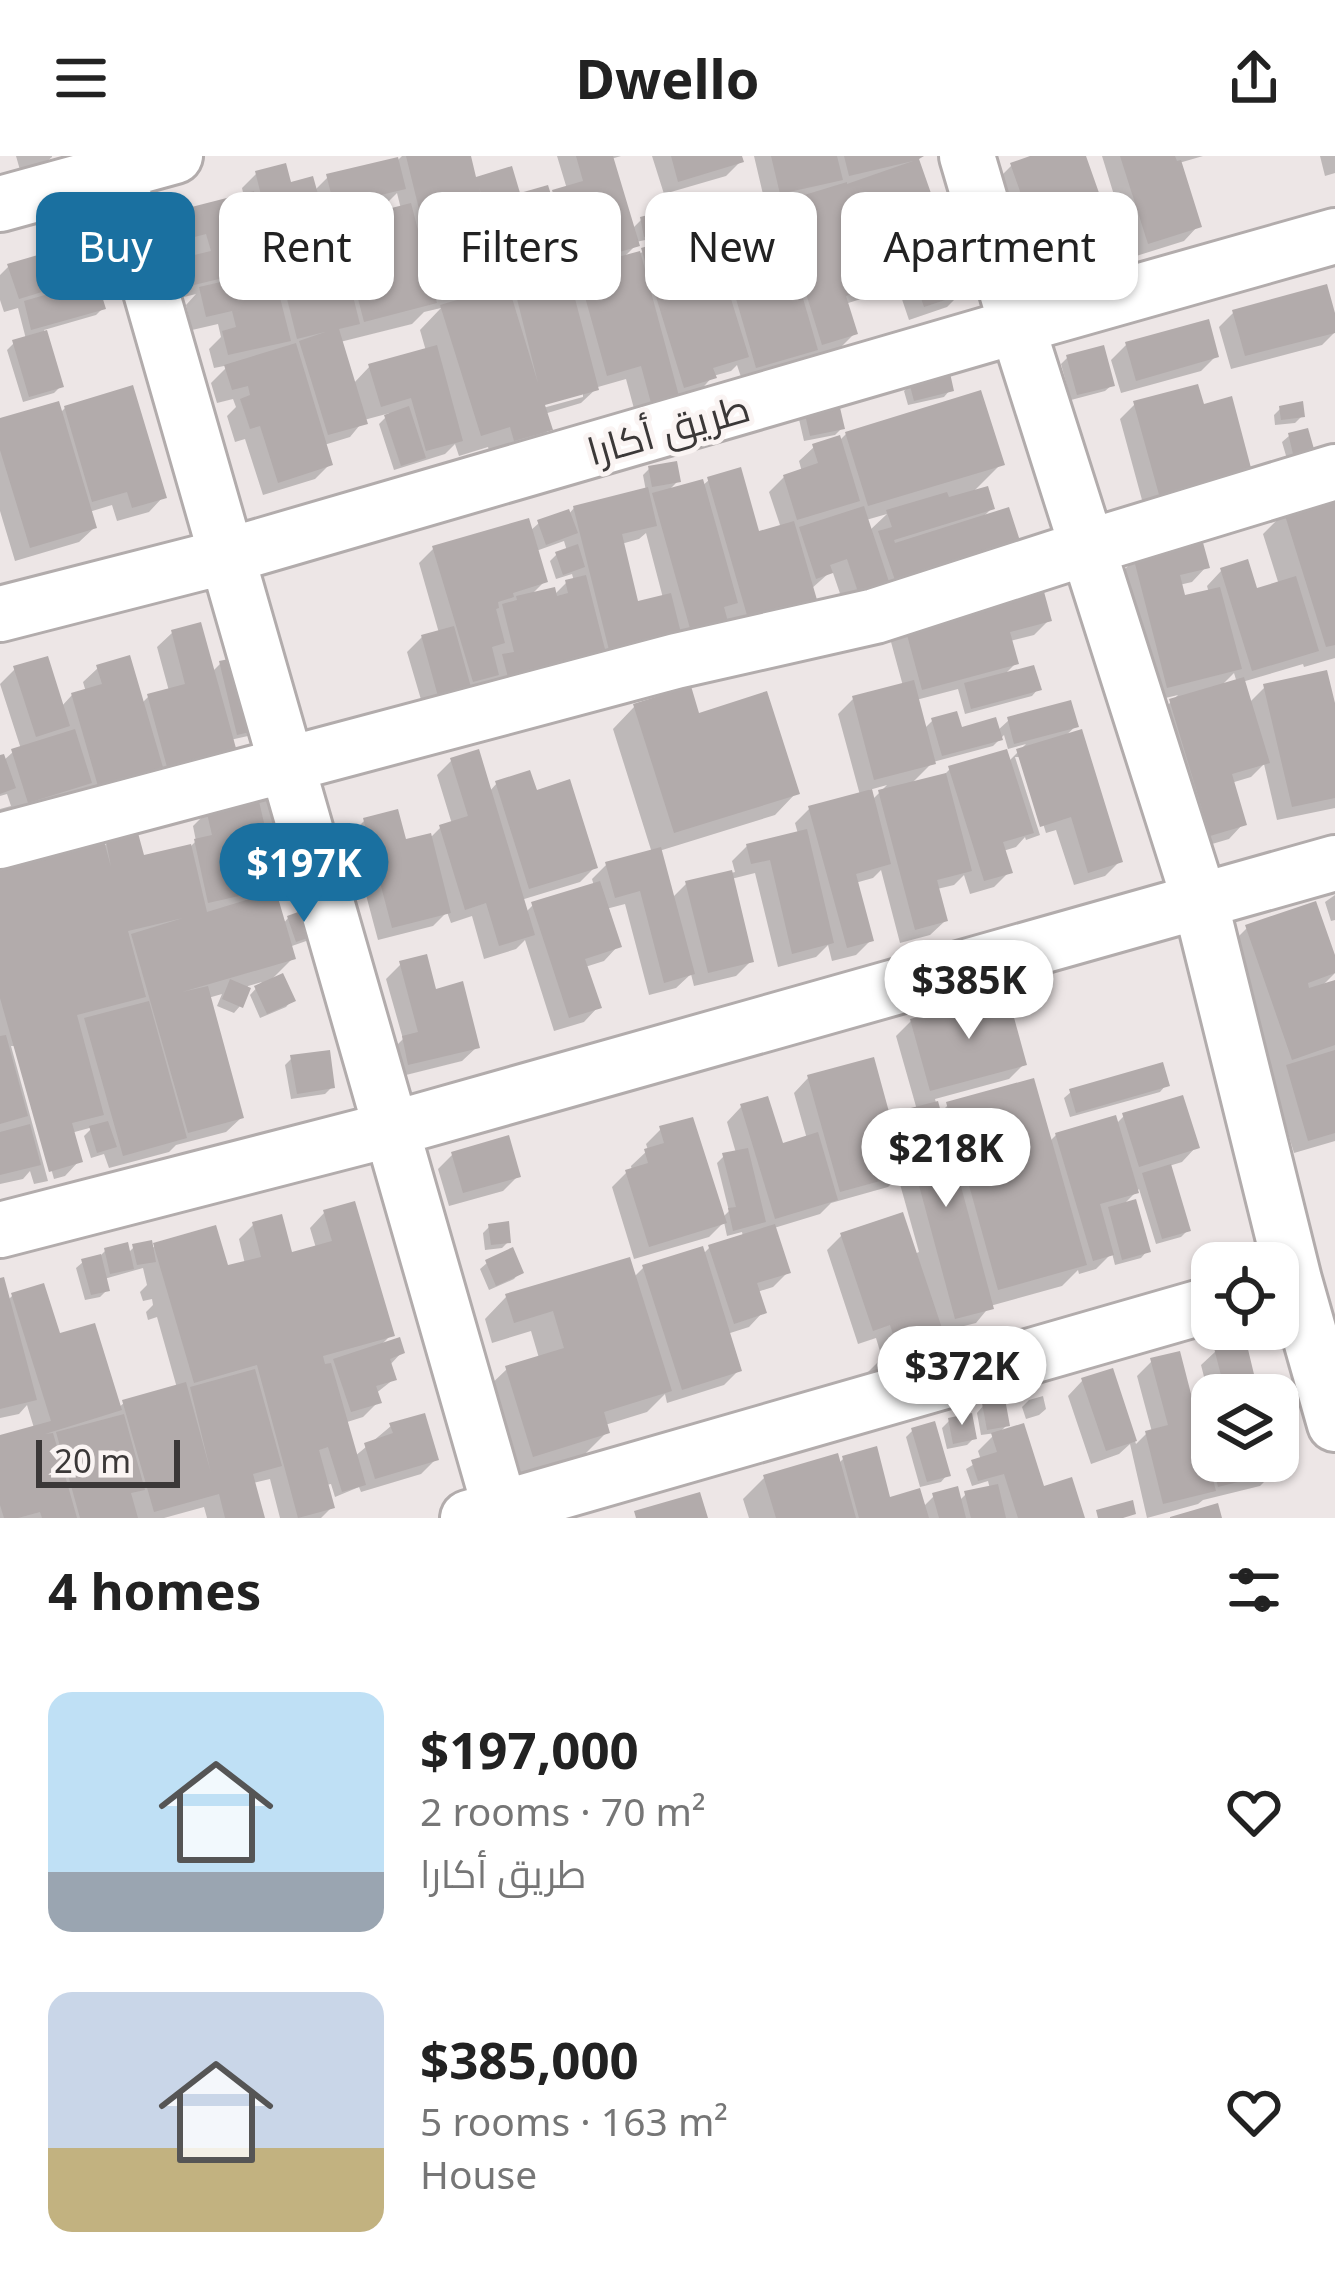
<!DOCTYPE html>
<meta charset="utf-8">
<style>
:root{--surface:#fff;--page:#f6f6f6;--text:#222;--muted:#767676;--accent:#1a70a0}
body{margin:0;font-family:"Noto Sans",Cairo,sans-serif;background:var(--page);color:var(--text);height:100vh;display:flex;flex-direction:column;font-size:45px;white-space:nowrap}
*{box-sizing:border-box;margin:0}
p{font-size:39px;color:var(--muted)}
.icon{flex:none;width:66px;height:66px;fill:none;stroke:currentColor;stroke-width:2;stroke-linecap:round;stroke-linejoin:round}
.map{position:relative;height:1362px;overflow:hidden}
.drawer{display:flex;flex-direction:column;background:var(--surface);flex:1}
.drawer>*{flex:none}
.banner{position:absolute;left:36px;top:36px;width:1263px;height:108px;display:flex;gap:24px}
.tools{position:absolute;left:1191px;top:1086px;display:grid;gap:24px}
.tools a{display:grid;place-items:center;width:108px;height:108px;border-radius:24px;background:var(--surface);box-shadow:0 3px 9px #0004;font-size:60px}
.scale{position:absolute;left:36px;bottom:30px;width:144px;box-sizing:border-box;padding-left:12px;border:6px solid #3b3838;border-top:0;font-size:33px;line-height:42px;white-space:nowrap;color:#3b3838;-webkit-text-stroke:9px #faf4f3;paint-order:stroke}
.price{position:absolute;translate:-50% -102px;padding:0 27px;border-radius:42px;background:#fff;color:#222;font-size:39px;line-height:78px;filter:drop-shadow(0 3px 6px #0008)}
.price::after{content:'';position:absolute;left:50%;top:72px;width:36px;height:27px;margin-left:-18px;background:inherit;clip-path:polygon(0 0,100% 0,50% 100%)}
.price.selected{background:var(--accent);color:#fff}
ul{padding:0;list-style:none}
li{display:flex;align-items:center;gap:36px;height:300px;padding:0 48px}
li span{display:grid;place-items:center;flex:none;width:336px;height:240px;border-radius:24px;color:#555}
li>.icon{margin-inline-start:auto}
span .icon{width:144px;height:144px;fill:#fffc;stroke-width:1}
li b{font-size:51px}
h2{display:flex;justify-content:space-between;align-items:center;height:144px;padding:0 48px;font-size:51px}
.chip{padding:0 42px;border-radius:24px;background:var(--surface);box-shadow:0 3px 9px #0004;font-size:42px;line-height:108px}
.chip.selected{background:var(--accent);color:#fff}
header{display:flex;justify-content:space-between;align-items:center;height:156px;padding:0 48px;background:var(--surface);font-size:54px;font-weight:700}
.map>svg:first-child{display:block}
.shadow{fill:#0003;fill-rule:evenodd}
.building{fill:#b2abab}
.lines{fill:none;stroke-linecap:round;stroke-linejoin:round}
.minor-casing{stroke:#b2acac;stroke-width:60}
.minor{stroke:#fff;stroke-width:54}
.labels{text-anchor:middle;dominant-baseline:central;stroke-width:10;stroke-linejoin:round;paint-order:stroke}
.street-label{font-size:39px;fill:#3b3838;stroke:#faf4f3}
</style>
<header><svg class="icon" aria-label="menu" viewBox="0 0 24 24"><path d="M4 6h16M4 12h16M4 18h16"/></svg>Dwello<svg class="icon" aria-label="share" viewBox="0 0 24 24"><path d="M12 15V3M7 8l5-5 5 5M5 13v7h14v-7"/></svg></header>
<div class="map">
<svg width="1335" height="1362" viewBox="0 0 1335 1362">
<rect width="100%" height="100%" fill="#ede6e6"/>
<path class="shadow" d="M16 0H52V1L45 7 20 14Z
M402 0H468L474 25 518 41 549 42 554 36 567 33 557 0H621L611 3 632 73 641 64 693 68 687 75 636 86V89L622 103 704 76 715 65 766 51 754 0H915L962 136 947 151 909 164 891 111 872 117 875 128 861 143 845 148 854 178 840 192 806 202 800 208 742 224 737 209 731 215 713 220 699 236 636 260 626 223 598 231 581 247 544 258 549 273 527 295 492 305 488 291 459 300 455 288 445 298 394 314 379 268 390 257 364 264 350 281 324 289 330 308 315 323 263 339 245 283 235 286 227 260 236 251 233 243 217 247 211 227 229 209 214 212 209 193 221 181 218 168 192 174 186 149 196 138 180 142 173 119 188 104 195 102 192 91 165 98 159 73 174 59 244 41 242 32 256 18 314 35 328 21 398 4ZM397 37 401 53 375 59ZM311 64 314 73 299 77ZM559 115 562 126 516 138 510 145 507 134 554 120ZM441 152 420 174 426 195 370 210 353 228 340 186 412 168 424 156ZM583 235V241L532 255 530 250Z
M652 0H739L741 5 726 20 664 38Z
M1039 0H1083L1112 84 1098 99 1079 105 1050 145 1041 118 1031 122 997 24 1012 9Z
M1102 0H1203L1179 7 1198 70 1184 85 1133 101Z
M1320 0H1335V17L1325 20Z
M54 90 101 101 73 134 103 152 96 159 44 174 61 230 54 237 23 246 7 194 14 187 26 183 18 152 4 156 0 144V119L9 110 44 100Z
M1234 156 1335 169V176L1322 189 1231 213 1219 171Z
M1126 189 1216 200 1201 215 1121 237 1111 204Z
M1067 202 1112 229 1105 235 1071 244 1061 208Z
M911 228 950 234 944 241 908 249 904 235Z
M1229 244 1148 366 1120 263 1135 248 1202 251Z
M65 252 163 341 149 356 117 365 112 349 89 356 94 372 79 386 15 405 0 355V265L59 258Z
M1281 252 1302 260 1295 267 1275 269 1274 259Z
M805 253 842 272 835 279 804 285 798 259Z
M846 278 1001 308 971 338 992 352 981 363 1018 387 846 455 833 417H829L811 433 817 453 496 546 491 524 468 531 427 564 407 496 422 481 439 477 419 407 434 392 530 375 539 367 568 359 574 352 646 335 643 319 649 313 678 325 667 336 702 330 709 324 757 379 781 372 769 336 784 321 802 316 799 305 814 291 839 285ZM887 358 869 375 866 364ZM646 377 663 442 635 448 621 388 639 383ZM564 385 567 395 557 398 550 405 556 423 572 418 574 425 566 427 554 439 530 440 545 425 536 395Z
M1289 280 1311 292 1304 299 1287 303 1282 286Z
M1335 341V502L1304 511 1303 508 1242 526 1249 547 1265 531 1335 560V652L1277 664 1264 608 1251 621 1231 627 1243 668 1229 683 1195 693 1156 561 1178 539 1153 545 1120 418 1135 403 1206 411 1192 426 1179 429 1182 443 1209 437 1207 430 1221 415 1255 436 1279 429 1263 378 1285 356ZM1234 517 1237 527 1219 532Z
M1049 464 1034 479 1010 485 1016 507 1003 520 1038 533 1032 540 965 558 958 533 916 544 923 574 933 564 960 575H997L1009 564 1076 570 1064 581 1120 705 1105 720 1074 729 1056 674 1046 677 1022 601H1015L1040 679 1026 684 1025 681 1016 691 1003 695 1009 716 994 731 970 738 964 719 954 729 937 733 945 765 930 779 900 787 881 714 873 722 855 727 871 784 856 799 832 805 828 789 816 801 778 811 755 717 731 723 751 805 736 820 694 830 691 818 676 832 649 839 625 748 606 753 618 790 604 805 585 811 598 851 584 866 554 875 525 784 516 793 484 803 472 760 451 767 447 756 433 770 378 784 350 679 364 665 403 687 432 680 441 671 452 668 437 619 452 604 489 636 497 627 535 638 595 711 580 726 521 744 525 757 533 749 594 730 592 723 607 708 652 697 613 573 634 551 697 560 796 637 775 659 659 695 672 742 686 728 735 716 732 705 747 690 798 678 795 667 810 652 860 639 838 558 853 543 903 530 891 486 906 471ZM1004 579 1008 593 1026 588 1008 606 950 613 942 621 910 629 933 606 993 590ZM887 629 872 644 869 634Z
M172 477 212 516 220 508 254 573 248 580 230 584 88 657 81 633 73 641 0 671V653L11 650 7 638 0 640V603L3 605 13 596 21 593 0 528 15 513 61 551 72 539 86 536 83 526 98 512 141 548 148 541 169 535 157 491Z
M276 634 281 660 271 670 282 668 285 684 278 691 267 693 276 730 264 742 283 768 288 762 312 783 289 791 293 802 269 826 292 844 286 851 260 862 250 839 262 826 248 830 240 850 234 857 217 850 222 838 208 842 241 962 226 976 176 989 169 996 109 1012 104 998 91 1002 84 980 93 971 71 977 79 1005 65 1020 54 1023 17 890H11L48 1025 34 1028 30 1015 23 1023 0 1028V715L102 692 107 687 142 703 189 692 196 685 193 670 207 656Z
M1335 739V764L1331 765 1325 746Z
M1247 772 1335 808V817L1320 832 1335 827V985L1294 997 1272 924 1225 794Z
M401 808 434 836 477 891 462 905 394 922 388 898 403 883 386 823Z
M911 865 1023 909 1009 923 935 943 939 958 948 949 1049 986 1056 979 1116 968 1124 960 1196 991 1182 1006 1169 1010 1188 1074 1181 1081 1156 1088 1139 1033 1121 1051 1147 1095 1141 1102 1115 1109 1112 1097 1096 1113 1079 1118 1078 1114 1062 1130 990 1150 976 1167 940 1176 945 1189 930 1204 869 1224 867 1217 882 1202 876 1182 858 1188 827 1094 842 1079 914 1098 919 1096 898 1021 888 1031 831 1047 820 1058 774 1072 788 1116 773 1131 757 1136 763 1156 749 1171 727 1178 739 1214 724 1229 667 1247 665 1238 647 1256 605 1269 607 1276 585 1298 512 1321 485 1234 507 1213 539 1202 531 1175 492 1187 485 1163 506 1141 633 1122 644 1111 703 1098 710 1091 743 1081 742 1076 727 1080 724 1066 709 1081 634 1103 612 1031 626 1017 632 1015 631 1010 648 994 646 988 661 973 722 1062 729 1055 717 1007 724 1000 736 997 727 966 741 951 781 991 807 983 794 937 808 922 890 969 900 958 917 954 896 880Z
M292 902 332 931 325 938 291 943 285 909Z
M1166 929 1160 936 1070 961 1064 942 1071 936Z
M453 998 518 1020 503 1035 449 1050 438 1013Z
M324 1057 391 1179 379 1191 402 1196 389 1210 394 1223 375 1238 378 1246 363 1261 344 1267 354 1301 391 1270 436 1303 421 1318 361 1336 359 1331 335 1341 331 1328 326 1329 332 1351 321 1362H280L270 1323 253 1327 262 1362H207L204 1351 164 1362H0V1282L34 1272 27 1249 19 1258 0 1262V1125L7 1145 13 1139 58 1181 118 1252 124 1247 177 1232 157 1161 148 1164 146 1156 153 1149 152 1143 143 1145 140 1136 147 1129 143 1112 104 1123 107 1134 100 1141 85 1144 76 1112 83 1106 98 1102 105 1095 128 1097 134 1091 150 1094 155 1090 226 1113 245 1108 239 1083 253 1069 290 1100 316 1092 310 1072Z
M489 1071 508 1086 502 1092 485 1094 483 1077Z
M487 1107 520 1116 514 1123 489 1134 480 1113Z
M1216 1195 1256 1239H1212V1252L1201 1209Z
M1152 1205 1197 1272 1203 1266 1212 1264V1305H1273L1275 1315 1260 1330 1203 1344 1198 1348 1147 1362 1130 1288 1119 1298 1091 1308 1068 1240 1082 1225 1111 1216 1136 1288 1146 1278 1152 1276 1137 1220Z
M1043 1240 1046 1253 1039 1259 1026 1263 1022 1251 1029 1244Z
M983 1250 1007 1269 998 1278 1042 1333 1082 1362H749L743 1343 765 1321 838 1308 843 1303 888 1345 923 1351 934 1340 959 1345 966 1338 990 1333 988 1325 972 1330 966 1313 981 1304 978 1295 996 1277 981 1279 977 1257Z
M949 1265 974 1282 967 1289 947 1293 942 1272Z
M913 1274 947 1319 941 1326 920 1331 906 1281Z"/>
<path class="building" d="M406 0H471L476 21 512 10 520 37 548 29 572 106 509 125 479 31 503 128 441 143Z
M576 0H613L640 90 575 109 552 34 583 25Z
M671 0H742L744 6 678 26Z
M771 0H837L843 24 780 38Z
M844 0H924L919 3 966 137 924 151 906 98 876 108 849 34 879 129 846 140 858 178 822 189 778 47 847 26V28L913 5 849 20Z
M1030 0H1086L1116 85 1080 98 1090 129 1057 140 1010 7Z
M1120 0H1175L1177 5 1181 4 1202 71 1148 88Z
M398 1 406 33 368 42 372 57 411 47 437 147 364 166 326 18Z
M286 7 291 26 313 20 323 56 300 62 302 73 333 65 337 83 306 90 308 93 339 85 360 168 339 173 368 268 328 279 299 185 325 176 297 183 255 15Z
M254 35 273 110 194 129 186 101 211 95 206 78 179 85 172 56Z
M775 46 818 194 756 212 713 63Z
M692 48 697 69 644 81 640 61Z
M709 72 749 201 713 212 717 222 684 232 641 92Z
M95 73 105 102 87 108 91 121 19 143 7 108 55 94 52 87Z
M640 95 679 240 651 247 641 210 607 220 577 112Z
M273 114 291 185 228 199 222 175 236 171 232 155 206 161 199 131Z
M569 120 599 234 545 249 553 274 514 285 510 271 481 280 440 149 508 129 538 227 515 135Z
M97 124 106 153 31 174 24 145Z
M1327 128 1335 157V177L1245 200 1232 154Z
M1209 163 1219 201 1136 225 1125 186Z
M47 174 64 231 29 241 12 184Z
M296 187 333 309 278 327 260 270 250 273 240 243 250 239 248 230 232 234 224 209Z
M437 189 463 285 426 295 411 242 381 251 368 208Z
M1104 189 1115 230 1077 239 1066 199Z
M950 217 954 235 914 245 909 226Z
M1198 228 1204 248 1232 240 1255 327 1163 353 1133 245Z
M133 229 167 342 132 352 127 336 92 346 64 250Z
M981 234 1005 309 868 350 845 276Z
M838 243 845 273 810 280 803 250Z
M59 245 97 372 30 392 0 294V262Z
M1303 245 1305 261 1281 264 1279 250Z
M409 250 426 302 401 310 384 259Z
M1308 272 1314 293 1293 298 1288 277Z
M840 279 860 345 797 364 783 319 818 307 812 288Z
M677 305 681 326 652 331 648 310Z
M741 311 759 375 794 365 820 454 751 473 707 321Z
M703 323 738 447 724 451 730 473 693 483 652 337Z
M988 330 995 353 894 384 895 387 1009 351 1021 388 896 427 878 375 892 371 886 354 947 336 949 341Z
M648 331 657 370 622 378 638 445 671 437 684 489 612 506 573 350Z
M1335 338V489L1326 491 1283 353Z
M864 350 891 432 860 442 847 403 830 409 833 417 816 423 799 371Z
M569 353 578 377 546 389 537 364Z
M529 362 548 426 513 437 514 441 498 446 499 452 496 453 505 487 492 491 499 519 473 526 432 390Z
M1202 383 1210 412 1180 419 1185 439 1220 431 1242 513 1167 532 1133 400Z
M578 388 585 411 563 419 555 396Z
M1248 403 1257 432 1296 420 1319 495 1252 515 1220 412Z
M586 419 609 509 511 533 502 498 514 496 502 448 517 444 516 440 555 431 557 440 568 437 565 424Z
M1043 432 1052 465 1010 476 1019 508 922 534 904 468Z
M201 466 239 603 170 622 147 538 185 528 171 474Z
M454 470 474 542 441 551 421 479Z
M130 499 167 625 102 644 71 537 102 528 96 509Z
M48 500 70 570 36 581 13 510Z
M239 501 258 574 237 579 219 505Z
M1034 509 1042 534 971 553 964 527Z
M1327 514 1335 547V642L1292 651 1263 528Z
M1244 521 1270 607 1232 618 1247 669 1210 680 1169 543Z
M914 524 936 608 874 624 852 540Z
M691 530 699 557 767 535 800 638 674 677 633 548Z
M1071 544 1079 571 1014 588 1007 561Z
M957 555 962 571 996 561 1003 584 942 600 931 562Z
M75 573 92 627 28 647 11 593Z
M1082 573 1123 706 1088 717 1071 661 1040 671 1016 593Z
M479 593 535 779 499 790 486 747 465 754 439 669 468 660 450 602Z
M1007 593 1034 677 1003 686 1013 717 984 725 948 610Z
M4 598 16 632 0 638V599Z
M530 614 537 634 570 623 598 712 529 733 495 625Z
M946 617 972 715 937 724 948 765 915 774 878 634Z
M872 633 891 708 856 718 874 785 847 792 808 650Z
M258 641 279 731 208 747 194 683 212 679 206 653Z
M398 653 406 683 431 677 451 757 392 772 363 662Z
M807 673 834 787 792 798 770 704 751 708 746 688Z
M138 677 144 699 191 688 207 756 276 735 296 803 182 836 208 830 244 962 188 977 131 778 183 762 128 775 146 841 77 859 104 959 72 967 83 1006 49 1016 0 842V712L104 685 111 711 106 685Z
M661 691 695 818 664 827 640 735 615 742 605 706Z
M732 714 754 806 708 817 685 725Z
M600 725 622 791 585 803 602 852 569 862 531 746Z
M1316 745 1335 799V817L1308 827 1309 832 1335 824V889L1292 904 1245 769Z
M312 751 322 777 296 786 287 760Z
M427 798 436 833 463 825 480 892 408 909 402 880 418 876 399 805Z
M283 817 296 845 267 858 254 830Z
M230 823 251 832 243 852 222 843Z
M1007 836 1027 909 930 935 910 863Z
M149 845 187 982 123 1000 84 862Z
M6 879 28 960 0 968V880Z
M330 894 335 932 297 938 290 899Z
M1335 894V977L1308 985 1286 909Z
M874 901 906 1018 840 1036 807 919Z
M1163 906 1170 930 1076 957 1069 933Z
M1034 922 1087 1109 998 1134 946 946Z
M1183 939 1200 992 1139 1011 1122 957Z
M768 940 783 987 818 976 838 1044 775 1063 740 948Z
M938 945 994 1153 955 1163 899 955Z
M1116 959 1139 1037 1100 1048 1114 1099 1093 1105 1055 977Z
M693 961 727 1067 649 1091 625 1014 648 1007 644 993 664 987 659 970Z
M108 965 117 991 97 997 89 970Z
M30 968 41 1009 0 1019V976Z
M509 979 521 1021 463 1037 451 996Z
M748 992 766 1066 733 1075 728 1052 736 1051 722 997Z
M1171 1008 1191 1075 1162 1083 1142 1017Z
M1136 1043 1151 1096 1122 1104 1108 1051Z
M355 1045 395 1180 323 1200 325 1208 331 1207 366 1329 342 1336 328 1291 319 1294 335 1352 298 1362 257 1209 194 1227 153 1087 216 1069 228 1109 261 1101 252 1066 282 1058 292 1096 332 1085 323 1054Z
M903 1056 948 1190 883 1211 880 1200 898 1194 890 1169 873 1175 840 1077Z
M509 1065 511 1087 491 1089 488 1068Z
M775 1068 791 1117 757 1127 767 1157 734 1168 708 1089Z
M152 1084 156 1106 137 1109 132 1088Z
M128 1086 134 1113 110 1118 104 1092Z
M703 1090 742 1215 682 1234 642 1109Z
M513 1091 524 1117 496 1130 485 1104Z
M101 1098 110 1135 91 1139 81 1103Z
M630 1101 672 1235 604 1256 610 1277 533 1301 505 1210 564 1192 553 1155 514 1167 505 1138Z
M4 1121 37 1244 0 1253V1122Z
M44 1127 60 1177 95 1167 122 1254 45 1278 53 1277 77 1362H42L40 1356 18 1362H4L0 1349V1279L51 1265 11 1137Z
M400 1181 405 1197 390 1203 397 1224 376 1230 382 1247 351 1256 333 1203Z
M1246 1185 1259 1239H1226L1214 1192Z
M1180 1195 1216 1335 1163 1348 1145 1275 1168 1269 1150 1202Z
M1113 1212 1137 1285 1106 1295 1081 1222Z
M255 1213 282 1310 253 1318 265 1362H225L219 1338 154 1356 122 1244 186 1226 211 1317 190 1231Z
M1005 1243 1010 1270 987 1274 982 1247Z
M425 1257 439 1304 375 1323 364 1287 393 1277 389 1267Z
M972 1257 977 1283 953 1288 948 1262Z
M124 1258 145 1334 131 1337 138 1362H80L56 1276Z
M935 1265 951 1320 927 1326 911 1272Z
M1024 1267 1044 1330 1072 1321 1085 1362H1018L1004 1318 978 1325 971 1304 997 1296 991 1277Z
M877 1290 890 1341 920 1332 929 1362H859L842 1300Z
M838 1297 856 1362H776L763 1319Z
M1212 1305H1276L1278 1316 1218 1331Z
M998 1328 1006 1362H971L964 1335Z
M958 1330 966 1362H939L932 1337Z
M700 1336 708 1362H636L634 1355Z
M1133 1344 1136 1358 1123 1362H1098L1096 1354Z
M1218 1347 1222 1362H1170V1361Z"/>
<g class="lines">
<g class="minor-casing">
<path id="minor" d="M112 0 503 1362
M967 0 1017 170 1200 745 1294 1124 1335 1268
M0 48 175 0
M0 458 227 400 1017 170 1335 80
M0 685 676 505 875 460 1089 391 1335 316
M0 1074 392 973 1335 707
M468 1362 1212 1148"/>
</g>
<use href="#minor" class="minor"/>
</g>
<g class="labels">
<g class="street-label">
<text transform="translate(668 272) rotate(-16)">طريق أكارا</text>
</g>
</g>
</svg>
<div class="tools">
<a><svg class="icon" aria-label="locate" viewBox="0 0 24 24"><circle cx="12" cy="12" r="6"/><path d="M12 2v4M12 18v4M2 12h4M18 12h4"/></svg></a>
<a><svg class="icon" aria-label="layers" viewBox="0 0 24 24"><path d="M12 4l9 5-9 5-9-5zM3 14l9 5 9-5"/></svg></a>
</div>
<div class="scale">20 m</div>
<b class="price selected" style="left:304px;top:769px">$197K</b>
<b class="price" style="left:969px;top:886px">$385K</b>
<b class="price" style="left:946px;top:1054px">$218K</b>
<b class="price" style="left:962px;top:1272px">$372K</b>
<div class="banner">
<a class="chip selected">Buy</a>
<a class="chip">Rent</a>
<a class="chip">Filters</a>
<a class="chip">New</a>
<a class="chip">Apartment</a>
</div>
</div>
<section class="drawer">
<h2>4 homes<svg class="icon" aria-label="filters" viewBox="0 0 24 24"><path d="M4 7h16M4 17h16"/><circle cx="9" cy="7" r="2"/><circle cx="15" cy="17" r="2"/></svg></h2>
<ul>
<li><span style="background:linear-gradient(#bfe0f5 75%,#9aa5b1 0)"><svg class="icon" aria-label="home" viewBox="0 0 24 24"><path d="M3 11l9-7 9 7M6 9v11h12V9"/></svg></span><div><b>$197,000</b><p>2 rooms · 70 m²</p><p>طريق أكارا</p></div><svg class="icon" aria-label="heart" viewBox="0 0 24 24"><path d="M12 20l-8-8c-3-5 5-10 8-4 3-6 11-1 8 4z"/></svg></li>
<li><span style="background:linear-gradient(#c9d6e8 65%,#c2b280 0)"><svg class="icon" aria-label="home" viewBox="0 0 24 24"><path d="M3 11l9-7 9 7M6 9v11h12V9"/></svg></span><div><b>$385,000</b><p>5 rooms · 163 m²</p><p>House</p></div><svg class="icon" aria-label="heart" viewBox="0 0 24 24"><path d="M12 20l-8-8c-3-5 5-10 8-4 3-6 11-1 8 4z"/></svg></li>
</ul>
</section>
